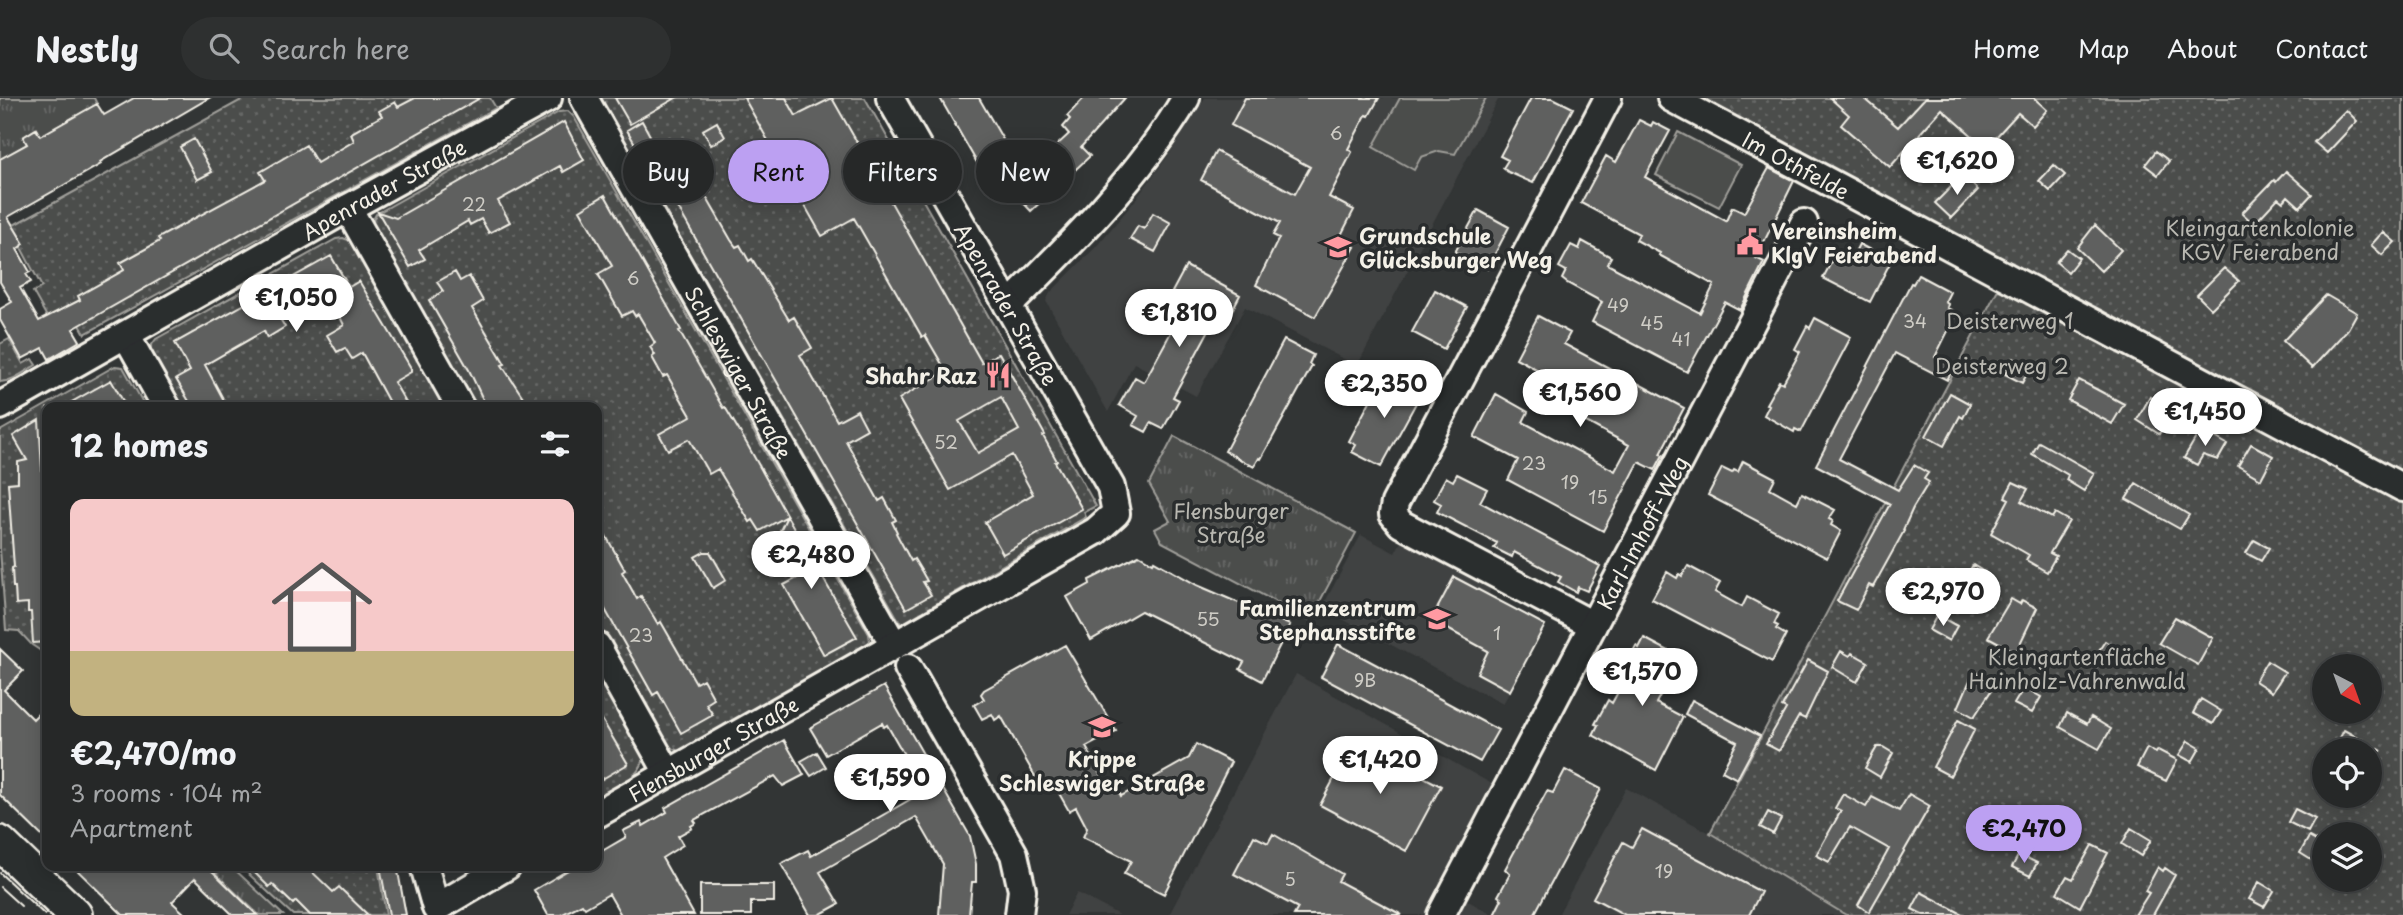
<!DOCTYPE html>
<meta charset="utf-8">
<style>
:root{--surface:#262828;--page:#2e3030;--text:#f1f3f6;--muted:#a4a6a8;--line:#424445;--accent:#bca0f2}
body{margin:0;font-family:"Playpen Sans",sans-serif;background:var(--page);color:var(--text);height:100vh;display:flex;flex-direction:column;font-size:26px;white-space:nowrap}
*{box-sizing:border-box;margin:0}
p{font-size:23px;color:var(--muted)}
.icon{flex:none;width:38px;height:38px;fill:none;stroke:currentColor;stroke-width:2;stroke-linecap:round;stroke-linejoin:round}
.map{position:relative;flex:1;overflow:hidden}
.drawer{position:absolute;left:42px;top:304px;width:560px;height:469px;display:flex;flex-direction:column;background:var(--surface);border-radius:14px;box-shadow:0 4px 18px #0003,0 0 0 2px var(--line)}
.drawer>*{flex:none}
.top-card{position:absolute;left:623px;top:42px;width:665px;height:63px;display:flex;gap:14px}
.needle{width:46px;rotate:139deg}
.controls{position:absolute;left:2312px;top:556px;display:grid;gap:14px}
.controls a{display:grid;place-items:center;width:70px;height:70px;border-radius:50%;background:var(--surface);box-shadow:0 4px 18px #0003,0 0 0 2px var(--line);font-size:35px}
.price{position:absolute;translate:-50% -60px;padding:0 16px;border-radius:24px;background:#fff;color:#222;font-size:23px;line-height:46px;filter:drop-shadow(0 2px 4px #0008)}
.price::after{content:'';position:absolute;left:50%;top:42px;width:21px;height:16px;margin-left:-10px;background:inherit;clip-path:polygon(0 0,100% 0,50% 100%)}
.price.active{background:var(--accent);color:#111}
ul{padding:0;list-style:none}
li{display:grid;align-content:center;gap:14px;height:371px;padding:0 28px}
li span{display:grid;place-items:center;height:217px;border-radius:14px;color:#555}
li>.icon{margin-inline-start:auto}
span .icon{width:126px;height:126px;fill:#fffc;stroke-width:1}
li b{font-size:30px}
h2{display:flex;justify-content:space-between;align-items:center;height:84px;padding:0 28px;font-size:30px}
.pill{padding:0 24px;border-radius:32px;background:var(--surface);box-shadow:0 4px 18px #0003,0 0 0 2px var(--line);font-size:24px;line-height:63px}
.pill.active{background:var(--accent);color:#111}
header{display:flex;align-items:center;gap:42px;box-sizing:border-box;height:98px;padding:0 35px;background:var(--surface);border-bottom:2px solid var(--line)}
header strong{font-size:33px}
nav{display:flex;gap:38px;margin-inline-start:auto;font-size:24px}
.search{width:490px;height:63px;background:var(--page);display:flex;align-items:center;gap:18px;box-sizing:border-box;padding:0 24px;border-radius:38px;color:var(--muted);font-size:26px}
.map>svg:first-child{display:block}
.built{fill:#404242}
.grass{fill:url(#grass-tufts);stroke:#a09f9a;stroke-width:2}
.garden{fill:url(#garden-dots);stroke:#a09f9a;stroke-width:2;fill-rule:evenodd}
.pitch{fill:#4b4d4c;stroke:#a09f9a;stroke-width:2}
.building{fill:#5f605f;stroke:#f4f1e8;stroke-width:2;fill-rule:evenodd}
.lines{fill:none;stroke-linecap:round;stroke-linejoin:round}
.minor-casing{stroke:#f4f1e8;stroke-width:32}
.major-casing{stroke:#f4f1e8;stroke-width:38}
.minor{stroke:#2a2d2e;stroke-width:26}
.major{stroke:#2a2d2e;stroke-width:33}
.tram{stroke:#f4f1e8;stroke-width:2}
.labels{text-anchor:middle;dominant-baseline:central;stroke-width:7;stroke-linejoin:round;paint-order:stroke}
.number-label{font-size:18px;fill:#cfcdc6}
.street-label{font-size:21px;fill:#f4f1e8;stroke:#2a2d2e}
.park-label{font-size:21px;fill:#b9b8b1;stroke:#2a2d2e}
.poi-label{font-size:21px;font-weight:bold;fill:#f4f1e8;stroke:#2a2d2e;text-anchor:start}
</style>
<header>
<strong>Nestly</strong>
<div class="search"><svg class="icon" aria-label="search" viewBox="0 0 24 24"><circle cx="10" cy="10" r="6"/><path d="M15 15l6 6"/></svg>Search here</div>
<nav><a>Home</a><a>Map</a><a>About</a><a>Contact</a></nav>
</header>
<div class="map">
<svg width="2403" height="817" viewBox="0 0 2403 817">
<defs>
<pattern id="grass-tufts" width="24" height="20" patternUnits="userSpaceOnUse" patternTransform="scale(1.75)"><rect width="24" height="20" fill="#4b4d4c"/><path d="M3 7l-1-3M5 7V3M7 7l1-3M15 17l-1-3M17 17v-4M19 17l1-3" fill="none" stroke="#666766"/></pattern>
<pattern id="garden-dots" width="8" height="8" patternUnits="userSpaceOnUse" patternTransform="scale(1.75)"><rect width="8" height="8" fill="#4b4d4c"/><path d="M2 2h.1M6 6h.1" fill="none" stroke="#666766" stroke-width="1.8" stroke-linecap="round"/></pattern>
</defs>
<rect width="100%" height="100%" fill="#323535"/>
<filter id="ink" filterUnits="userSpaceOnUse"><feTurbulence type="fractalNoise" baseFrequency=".0143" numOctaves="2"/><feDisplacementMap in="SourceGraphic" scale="14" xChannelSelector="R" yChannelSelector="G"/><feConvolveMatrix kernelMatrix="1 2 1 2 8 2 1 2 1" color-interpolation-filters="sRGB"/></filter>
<g filter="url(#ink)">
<path class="built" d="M1205 0H1499L1357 268 1245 209 1196 298 1134 265 1108 314 1046 203 1050 195 1095 150 1133 105 1168 58Z
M1361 437 1395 455 1402 442 1409 445 1492 489 1488 497 1545 527 1503 606 1329 514 1325 509 1326 502Z
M1296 576 1515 699 1461 799 1493 817H1169Z
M1626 690 1710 735 1846 817H1558Z
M1077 795 1119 817H1065Z"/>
<path class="grass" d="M0 0H94L97 6 40 38 36 31 23 39 27 46 0 61Z
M1174 338 1356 435 1310 522 1162 444 1155 431 1170 423 1149 386Z
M223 768H231L283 817H259L216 776Z"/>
<path class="garden" d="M245 0H490L496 10 85 236 74 216 52 228 33 194 42 189 10 129Z
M600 0H865L1096 408 1084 414 1086 419 901 526Z
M1671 0H2403V817H1846L1710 735 2005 178ZM2324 569H2370V614H2324ZM2324 653H2370V698H2324ZM2324 737H2370V782H2324Z
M568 13 574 19 869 536 870 543 866 547 679 653 664 647 597 530V310H471L370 128 376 116 559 14Z
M343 140 351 143 446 310H179L150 259 151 248 156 241 336 141Z
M9 241 23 266 32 261 36 267C24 274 13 283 0 284V246Z
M115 268 123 269 146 310H47V557L32 547 19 533 6 532 0 451V333Z
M597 577 644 660C640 681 613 690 597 699Z
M240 768H378L386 817H293Z"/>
<path class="pitch" d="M1400 0H1486L1455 56 1439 53 1421 59 1414 72 1373 49Z
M1678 34 1741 67 1719 109 1656 77Z"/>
<path class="building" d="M134 0H209L100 64 101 66 8 119 24 146 17 151 30 174 26 176 31 184 20 190 39 223 80 202 78 198 124 172 120 165 160 143 158 140 265 82 260 74 306 47 317 65 354 43 351 36 353 34 382 18 379 13 395 4 398 9 415 0H480L73 231 80 243 49 261 43 250 22 261 0 222V211L12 204 0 184V61L27 46 23 39 36 31 40 38 97 6 104 17Z
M615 0H676L630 26Z
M744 0H786L796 18 832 0 982 265 999 255 1045 337 1043 338 1057 363 1055 364 1082 411 1003 456 985 424 1033 396 1012 357 950 392 899 301 946 273 925 237 922 239 854 120 822 138ZM1001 299 1019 332 978 355 959 323Z
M940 0H979L1024 78 1069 36 1063 29 1070 21 1067 18 1084 0H1125L1081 49 1090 58 1031 113 998 78 988 84Z
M1245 0H1379L1369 18 1366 17 1348 51 1352 54 1329 99 1354 112 1339 141 1355 149 1315 219 1256 187 1279 140 1273 137 1280 125 1201 82 1216 53 1295 96 1310 69 1231 27Z
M1531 0H1553L1573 10 1533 85 1508 74 1503 70 1508 62 1500 58Z
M1830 0H1864L1898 29 1925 0H2034L2047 12 2033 28 2018 15 1986 50 1942 11 1890 69 1841 27 1849 17Z
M2346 12 2357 23 2327 55 2314 44Z
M1639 22 1651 28 1653 24 1670 33 1645 79 1726 123 1732 109 1744 115 1769 70 1794 83 1756 160 1764 164 1740 212 1725 204 1687 274 1592 224 1602 204 1567 185 1562 181 1566 173 1559 169 1571 147 1579 151 1582 143 1611 159 1607 166 1700 215 1714 187 1659 157 1660 155 1636 142 1639 136 1581 105 1606 58 1616 64Z
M642 23 660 56 646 65 627 32Z
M564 24 584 62 563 74 560 68 498 103 510 124 489 135 481 121 470 127 468 123 419 152 425 161 410 169 378 114 396 120Z
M717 24 725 39 711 47 703 32Z
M194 41 212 74 197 82 180 49Z
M2156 53 2169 63 2158 77 2145 67Z
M682 57 731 142 736 149 740 147 749 163 752 161 789 222 794 219 812 250 800 257 837 323 857 312 867 331 846 343 879 403 884 400 896 422 892 424 897 434 896 435 911 463 914 461 922 474 927 483 923 484 931 497 906 511 656 71Z
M2054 67 2065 77 2050 93 2039 83Z
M2286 73 2312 96 2300 109 2288 98 2283 104 2278 100 2254 126 2242 115 2274 82 2276 84Z
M1963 77 1978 92 1951 120 1935 105Z
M605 97 681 232 679 233 723 310 725 309 747 346 787 418 760 433 753 422 750 424 718 371 709 376 689 341 668 352 659 336 691 318 667 277 663 279 652 259 655 257 650 249 655 245 638 216 635 218 632 213 622 218 598 176 612 168 580 112Z
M1478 112 1509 129 1487 171 1455 154Z
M1153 115 1171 125 1155 154 1130 141 1138 128 1144 131Z
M2095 127 2121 152 2101 173 2077 150Z
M2383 134 2395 144 2382 157 2371 147Z
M1859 146 1891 163 1870 204 1823 180 1837 153 1848 158 1850 154 1854 156Z
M2067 151 2079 160 2068 174 2056 164Z
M331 158 349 189 359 183 411 270V274L394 284 409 310H392L362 255 352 261 345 250 337 254 327 237 344 227 340 219 345 216 330 190 279 219 285 229 267 240 264 233 205 267 228 310H193L176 281 190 273 175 245Z
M1186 168 1240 197 1226 224 1216 219 1173 299 1179 302 1163 331 1151 325 1146 334 1133 327 1138 318 1119 307 1135 279 1144 284 1188 203 1172 194Z
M2224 170 2239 183 2211 211 2197 197Z
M455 174 460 183 469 178 483 203 472 210 505 266 502 267 530 310H487L469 272 429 202 443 193 437 184Z
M1918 177 1950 194 1945 204 1948 206 1947 210 1957 215 1935 259 1954 269 1947 282 1895 255 1839 361 1898 392 1914 367 1928 375 1924 381 1929 384 1913 410 1903 432 1904 433 1873 489 1869 487 1856 512 1837 503 1890 406 1816 367 1911 185 1913 186Z
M1435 192 1467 209 1444 251 1412 234Z
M2326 197 2357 215 2348 231 2312 270 2283 243Z
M1538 218 1570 235 1564 246 1684 310 1660 356 1663 357 1655 372 1639 364 1603 433 1508 382 1518 362 1474 339 1496 296 1528 314 1523 324 1615 373 1629 347 1549 304 1560 284 1516 260Z
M1815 220 1851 239 1801 334 1795 331 1794 334 1764 317 1769 307 1766 306 1779 283 1783 285 1800 254 1795 251 1807 228 1810 230Z
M1284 242 1313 257 1309 266 1312 268 1261 361 1259 360 1254 369 1225 353Z
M2013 260 2031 269 2022 285 2005 276Z
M1392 278 1422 294 1381 369 1352 354 1356 347 1349 343 1381 282 1389 286Z
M111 282 127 310H61Z
M2079 282 2124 306 2112 326 2068 302Z
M1950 295 1970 306 1963 320 1960 318 1944 348 1926 338Z
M2150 299 2173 313 2159 336 2137 322Z
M39 322 47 450H44V460H41L43 494H47V544L33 545 31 514H28V505L16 506 15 489H13L12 470 14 469 8 385 18 384V364L27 362 13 338Z
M2201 331 2227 346 2218 362 2203 357 2197 367 2184 360Z
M2039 344 2094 375 2084 393 2066 382 2068 377 2032 356Z
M2251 346 2273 358 2261 381 2238 368Z
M1743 363 1775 380 1770 390 1797 405 1802 395 1835 412 1829 421 1833 423 1831 427 1841 433 1827 460 1708 397 1722 370 1732 375 1734 372 1738 374Z
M1457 376 1487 391 1480 404 1600 468 1587 493 1578 489 1576 494 1558 484 1561 479 1514 454 1512 459 1494 450 1497 445 1437 414 1441 406 1434 402 1440 390 1446 379 1453 383Z
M2013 384 2028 391 2021 403 2052 420 2055 415 2069 423 2050 455 2056 458 2047 474 2026 462 2029 457 1991 435 2009 401 2005 399Z
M2136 385 2189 417 2180 431 2126 401Z
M787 418 857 539 824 557 784 487 799 479 774 467 767 460Z
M597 422 625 472 622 474 637 501 641 498 658 526 661 524 696 585 703 581 714 601 706 606 713 617 681 635 658 594 653 597 597 497Z
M2254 442 2269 450 2261 463 2246 455Z
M704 454H710L726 482 713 490 695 459Z
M1139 457 1153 465 1154 463 1197 487 1290 527 1262 583 1240 571 1244 564 1141 513 1091 542 1067 499 1090 486 1089 482Z
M1973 467 1986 475 1971 500 1958 492Z
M1688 468 1720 485 1715 494 1742 509 1747 499 1779 516 1774 526 1778 528 1776 531 1786 537 1772 564 1652 501 1667 474 1677 480 1679 476 1682 478Z
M1454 479 1545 527 1510 593 1477 575 1488 553 1431 522Z
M2011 501 2020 506 2022 502 2037 510 2016 554 1988 539Z
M1937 517 1957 528 1949 543 1929 532Z
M2175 519 2213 540 2198 567 2159 545Z
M1644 540 1680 559 1656 605 1683 619 1656 672 1593 637 1598 627 1595 626 1608 602 1612 605 1629 574 1624 571 1636 548 1639 550Z
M2105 543 2118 551 2109 566 2096 557Z
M1338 546 1498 632 1480 664 1321 579Z
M1065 547 1116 633 1086 649 1107 687 1116 688 1121 698 1189 660 1196 646 1231 664 1164 796 1124 776 1131 763 1083 739 1087 730 1076 709 1069 713 1052 683 1041 689 1001 618 995 622 992 616 982 621 974 607 984 601 981 596 984 592Z
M0 551 23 573 4 592 33 621 47 607V743L0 697Z
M1841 553 1850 558 1852 555 1868 564 1857 584 1832 569Z
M1808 562 1828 573 1805 621 1799 618 1779 653 1766 646 1786 611 1782 609Z
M2267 563 2285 574 2272 594 2255 583Z
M1974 573 1996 585 1974 619 1958 610Z
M884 588 970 738 976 766V784H972L969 817H939L943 766 916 719 820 774 839 806 819 817H810L781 766 808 752 811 758 925 693 887 627 884 629 882 625 826 657 810 630Z
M2024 589 2041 599 2032 615 2014 606Z
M2201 601 2221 613 2213 626 2193 615Z
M1692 602 1760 638 1737 681 1722 673 1737 644 1685 616Z
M597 613 628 666 597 684Z
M2067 615 2087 626 2091 619 2111 631 2099 651 2060 629Z
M1958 622 1975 631 1950 678 1933 669Z
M2344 632 2382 653H2333Z
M784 642 804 677 783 688 775 678 694 722 696 725 691 728 692 730 678 738 683 747 662 760 694 817H621L609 796 585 810 582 806 561 817H548L534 792 575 768H597V756L626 739 623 733 641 724 643 728 667 714 665 710Z
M1354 643 1441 688 1406 753 1320 707Z
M2188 643 2200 650 2192 664 2179 657Z
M1877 649H1883L1893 655 1880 679 1865 670Z
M2147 650 2156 655 2158 652 2177 662 2166 683 2137 669Z
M817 654 826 669 811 678 801 663Z
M1565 672 1601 691 1534 817H1494L1502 801 1498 798 1510 776 1505 771 1547 693 1553 695Z
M1843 696 1866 709 1872 699 1899 713 1909 696 1930 708 1869 814 1858 807 1889 751 1850 729 1829 764 1816 757 1841 713 1835 710Z
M2295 711 2315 721 2308 734 2288 724Z
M1768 714 1781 721 1773 736 1760 729Z
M2065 719 2083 728 2075 744 2057 735Z
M2131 730 2151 742 2141 758 2122 746Z
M1642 731 1761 794 1749 817H1625L1593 800 1623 744 1632 749Z
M1273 736 1342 776 1338 783 1402 817H1294L1298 810 1234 776 1254 738 1268 745Z
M2309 739 2322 746 2313 763 2300 755Z
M2092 747 2108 755 2080 809 2057 795 2067 778 2073 781Z
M2019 756 2037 765 2030 778 2012 769Z
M73 768H207L257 817H233L195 780 172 804 186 817H123Z
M248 768H306L333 794 339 789 368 817H310L296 803 293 806 272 786 269 789Z
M380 768H397L406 817H389Z
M2158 769 2163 773 2165 770 2175 777 2153 817H2135L2149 795 2145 793Z
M2259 784 2274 793 2264 809 2249 801Z
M700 787H774V804H751V817H700Z
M1921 794 1964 817H1924L1912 811Z"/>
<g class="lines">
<g class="minor-casing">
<g id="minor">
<path id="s1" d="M584 0 894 547"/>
<path id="s2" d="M1671 0 2403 390"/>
<path d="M348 110 461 310"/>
<path d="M1008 208C1073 144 1139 79 1186 0"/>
<path d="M126 237 167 310"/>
<path id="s3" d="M0 308 348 110 548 0"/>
<path d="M1593 527 1401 426 1393 416 1395 405 1608 0"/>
<path d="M597 548 668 675"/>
<path d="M908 570 1014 756 1022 792 1019 817"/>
<path id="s4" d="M597 716 1096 433 1116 415 1111 389 890 0"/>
<path d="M424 768 436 810 507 768"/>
<path id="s5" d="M1441 817 1804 125"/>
</g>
</g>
<g class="major-casing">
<path id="major" d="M0 745 75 817"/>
</g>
<use href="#minor" class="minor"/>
<use href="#major" class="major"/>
<path class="tram" d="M0 775 45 817
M0 789 21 808"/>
</g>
</g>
<defs>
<g id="civic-bare" transform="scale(2.1)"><path d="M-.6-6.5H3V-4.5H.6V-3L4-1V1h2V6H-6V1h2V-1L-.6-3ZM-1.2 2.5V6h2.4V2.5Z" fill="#ff9aa2" stroke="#2a2d2e" stroke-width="2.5" paint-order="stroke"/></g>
<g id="school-bare" transform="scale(2.1)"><path d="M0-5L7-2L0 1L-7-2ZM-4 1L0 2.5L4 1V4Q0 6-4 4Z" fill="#ff9aa2" stroke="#2a2d2e" stroke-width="2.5" paint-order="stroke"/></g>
<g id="restaurant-bare" transform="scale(2.1)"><path d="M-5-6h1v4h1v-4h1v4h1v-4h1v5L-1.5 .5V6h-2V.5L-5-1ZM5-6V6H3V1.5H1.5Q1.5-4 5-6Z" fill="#ff9aa2" stroke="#2a2d2e" stroke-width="2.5" paint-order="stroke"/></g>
</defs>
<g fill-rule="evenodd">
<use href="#civic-bare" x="1750" y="144"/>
<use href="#school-bare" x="1338" y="149"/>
<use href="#restaurant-bare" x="998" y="277"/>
<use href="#school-bare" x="1437" y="521"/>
<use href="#school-bare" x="1102" y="629"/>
</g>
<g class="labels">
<g class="number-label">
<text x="1336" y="34">6</text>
<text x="474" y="105">22</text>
<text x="633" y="179">6</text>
<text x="1618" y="206">49</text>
<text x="1915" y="222">34</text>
<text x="1652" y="224">45</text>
<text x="1681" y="240">41</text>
<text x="946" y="343">52</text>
<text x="1534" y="364">23</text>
<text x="1570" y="383">19</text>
<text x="1598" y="398">15</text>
<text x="1208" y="520">55</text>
<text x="1497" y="534">1</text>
<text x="641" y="536">23</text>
<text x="1365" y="581">9B</text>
<text x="1664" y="772">19</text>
<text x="1290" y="780">5</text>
</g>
<g class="street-label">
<text stroke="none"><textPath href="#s2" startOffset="142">Im Othfelde</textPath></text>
<text stroke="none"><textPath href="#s3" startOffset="441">Apenrader Straße</textPath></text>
<text transform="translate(1007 206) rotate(60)">Apenrader Straße</text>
<text stroke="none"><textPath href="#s1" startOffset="315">Schleswiger Straße</textPath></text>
<text stroke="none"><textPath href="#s5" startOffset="432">Karl-Imhoff-Weg</textPath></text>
<text stroke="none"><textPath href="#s4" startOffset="133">Flensburger Straße</textPath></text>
</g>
<g class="park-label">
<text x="2260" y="129">Kleingartenkolonie<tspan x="2260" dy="24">KGV Feierabend</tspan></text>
<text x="2010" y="222">Deisterweg 1</text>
<text x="2002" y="267">Deisterweg 2</text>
<text x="1231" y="412">Flensburger<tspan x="1231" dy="24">Straße</tspan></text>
<text x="2077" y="558">Kleingartenfläche<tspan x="2077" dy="24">Hainholz-Vahrenwald</tspan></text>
</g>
<g class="poi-label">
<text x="1771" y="132">Vereinsheim<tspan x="1771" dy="24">KlgV Feierabend</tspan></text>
<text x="1359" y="137">Grundschule<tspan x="1359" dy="24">Glücksburger Weg</tspan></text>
<text x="977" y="277" text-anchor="end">Shahr Raz</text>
<text x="1416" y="509" text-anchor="end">Familienzentrum<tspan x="1416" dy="24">Stephansstifte</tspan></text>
<text x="1102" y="660" text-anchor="middle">Krippe<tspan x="1102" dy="24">Schleswiger Straße</tspan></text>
</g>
</g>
</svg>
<div class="controls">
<a><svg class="needle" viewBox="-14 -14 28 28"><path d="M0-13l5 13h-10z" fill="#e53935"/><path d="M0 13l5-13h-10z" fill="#a4a6a8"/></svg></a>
<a><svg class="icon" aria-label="locate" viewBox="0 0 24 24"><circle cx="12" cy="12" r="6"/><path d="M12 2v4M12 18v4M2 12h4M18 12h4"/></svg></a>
<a><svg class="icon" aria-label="layers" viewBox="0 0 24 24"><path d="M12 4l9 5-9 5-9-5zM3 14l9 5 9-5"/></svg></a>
</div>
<b class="price" style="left:1957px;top:99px">€1,620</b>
<b class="price" style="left:296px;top:236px">€1,050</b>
<b class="price" style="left:1179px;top:251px">€1,810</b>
<b class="price" style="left:1384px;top:322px">€2,350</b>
<b class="price" style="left:1580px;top:331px">€1,560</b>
<b class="price" style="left:2205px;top:350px">€1,450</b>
<b class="price" style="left:811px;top:493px">€2,480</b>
<b class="price" style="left:1943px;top:530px">€2,970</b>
<b class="price" style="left:1642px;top:610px">€1,570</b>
<b class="price" style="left:1380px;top:698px">€1,420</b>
<b class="price" style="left:890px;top:716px">€1,590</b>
<b class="price active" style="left:2024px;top:767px">€2,470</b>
<div class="top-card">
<a class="pill">Buy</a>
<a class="pill active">Rent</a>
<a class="pill">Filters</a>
<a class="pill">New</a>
</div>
<section class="drawer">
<h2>12 homes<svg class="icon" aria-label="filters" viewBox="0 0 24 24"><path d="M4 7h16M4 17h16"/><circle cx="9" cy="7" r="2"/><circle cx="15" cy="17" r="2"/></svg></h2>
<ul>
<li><span style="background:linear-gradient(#f6c9c9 70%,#c2b280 0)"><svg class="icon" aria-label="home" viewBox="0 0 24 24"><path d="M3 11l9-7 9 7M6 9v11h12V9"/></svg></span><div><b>€2,470/mo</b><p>3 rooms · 104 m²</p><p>Apartment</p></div></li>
</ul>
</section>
</div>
